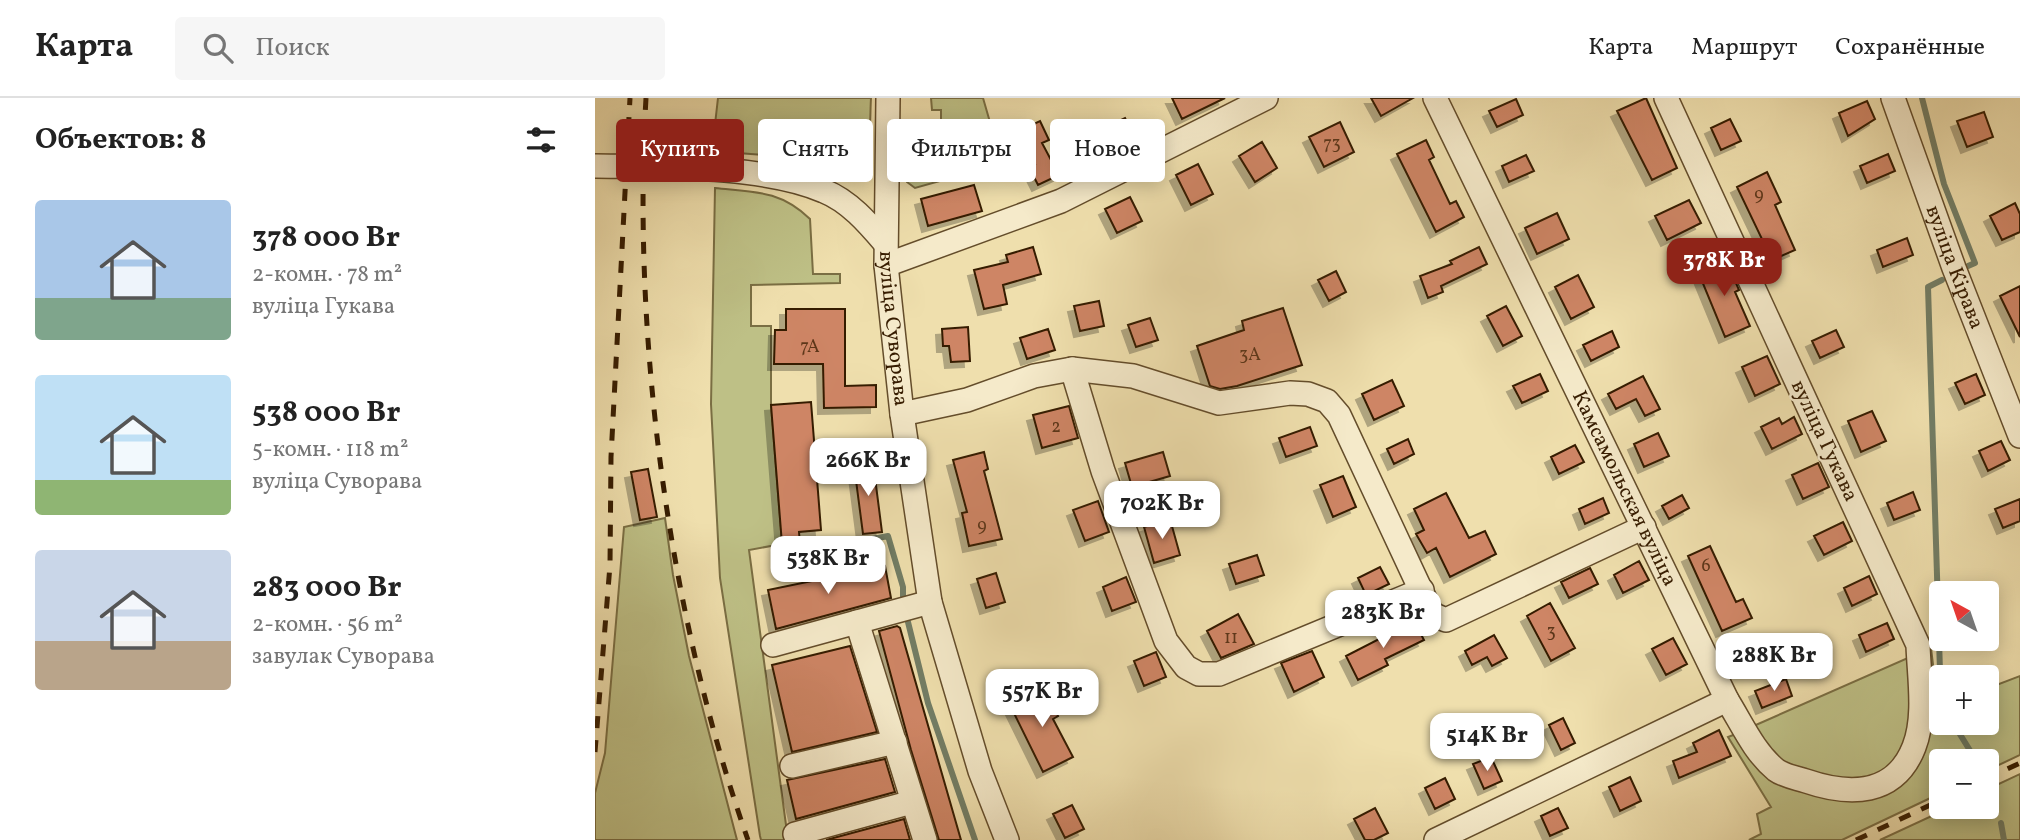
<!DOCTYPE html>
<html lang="ru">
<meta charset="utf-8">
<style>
:root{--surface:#fff;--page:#f6f6f6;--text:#222;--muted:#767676;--line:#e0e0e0;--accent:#8f2418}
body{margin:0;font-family:Vollkorn,serif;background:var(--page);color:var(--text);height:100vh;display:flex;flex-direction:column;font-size:26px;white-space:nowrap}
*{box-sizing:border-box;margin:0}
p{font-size:23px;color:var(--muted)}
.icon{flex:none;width:38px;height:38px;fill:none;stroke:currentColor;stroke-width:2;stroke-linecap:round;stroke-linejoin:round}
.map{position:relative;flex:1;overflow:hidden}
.drawer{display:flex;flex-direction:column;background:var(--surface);width:595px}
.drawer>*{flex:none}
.banner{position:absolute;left:21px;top:21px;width:665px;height:63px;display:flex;gap:14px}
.needle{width:46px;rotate:320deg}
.tools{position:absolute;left:1334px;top:483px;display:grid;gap:14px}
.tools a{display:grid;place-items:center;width:70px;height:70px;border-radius:7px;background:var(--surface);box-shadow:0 4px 18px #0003;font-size:35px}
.price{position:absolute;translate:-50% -60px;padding:0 16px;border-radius:14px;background:#fff;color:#222;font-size:23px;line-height:46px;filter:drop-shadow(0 2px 4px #0008)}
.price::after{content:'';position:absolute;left:50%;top:42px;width:21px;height:16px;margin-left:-10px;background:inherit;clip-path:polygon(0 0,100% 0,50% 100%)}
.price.active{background:var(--accent);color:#fff}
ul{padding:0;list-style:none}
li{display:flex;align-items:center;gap:21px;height:175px;padding:0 35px}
li span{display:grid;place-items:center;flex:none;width:196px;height:140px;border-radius:7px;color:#555}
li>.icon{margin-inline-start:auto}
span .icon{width:84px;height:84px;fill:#fffc;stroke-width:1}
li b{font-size:30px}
h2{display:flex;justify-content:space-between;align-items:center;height:84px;padding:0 35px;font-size:30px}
.tag{padding:0 24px;border-radius:7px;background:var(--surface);box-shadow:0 4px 18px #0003;font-size:24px;line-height:63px}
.tag.active{background:var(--accent);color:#fff}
header{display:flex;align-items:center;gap:42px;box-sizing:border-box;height:98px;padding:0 35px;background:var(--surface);border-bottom:2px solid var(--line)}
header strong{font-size:33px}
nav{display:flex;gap:38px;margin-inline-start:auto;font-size:24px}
.search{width:490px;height:63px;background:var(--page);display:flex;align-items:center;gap:18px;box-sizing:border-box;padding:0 24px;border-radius:7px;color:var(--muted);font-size:26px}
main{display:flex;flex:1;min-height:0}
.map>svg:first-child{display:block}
.green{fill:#bec086;stroke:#7a6e43;stroke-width:2}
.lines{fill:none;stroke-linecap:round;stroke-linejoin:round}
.stream{stroke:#727d65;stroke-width:6}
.building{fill:#ce8565;stroke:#361c00;stroke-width:2;filter:url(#shadow)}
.minor-casing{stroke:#644d2b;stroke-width:26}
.minor{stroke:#f5eaca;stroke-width:23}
.rail{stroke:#361c00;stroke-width:5;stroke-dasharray:12 12;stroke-linecap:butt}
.labels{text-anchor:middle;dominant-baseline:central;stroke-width:5;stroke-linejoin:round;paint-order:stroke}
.number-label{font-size:18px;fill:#5c3619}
.street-label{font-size:21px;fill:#361c00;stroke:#f5eaca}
</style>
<header>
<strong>Карта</strong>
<div class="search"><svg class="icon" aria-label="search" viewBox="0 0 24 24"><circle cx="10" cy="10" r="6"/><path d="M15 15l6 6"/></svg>Поиск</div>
<nav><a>Карта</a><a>Маршрут</a><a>Сохранённые</a></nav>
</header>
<main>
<section class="drawer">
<h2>Объектов: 8<svg class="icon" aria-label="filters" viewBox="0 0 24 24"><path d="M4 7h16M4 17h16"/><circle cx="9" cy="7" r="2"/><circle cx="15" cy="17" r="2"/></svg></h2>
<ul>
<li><span style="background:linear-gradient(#a9c7e8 70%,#7fa58c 0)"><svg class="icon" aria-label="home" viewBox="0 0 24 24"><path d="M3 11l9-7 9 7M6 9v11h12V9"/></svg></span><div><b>378 000 Br</b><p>2-комн. · 78 m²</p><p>вуліца Гукава</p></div></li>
<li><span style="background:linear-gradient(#bfe0f5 75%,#8fb573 0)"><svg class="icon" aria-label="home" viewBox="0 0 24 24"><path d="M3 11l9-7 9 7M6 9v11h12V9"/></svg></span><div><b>538 000 Br</b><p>5-комн. · 118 m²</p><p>вуліца Суворава</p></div></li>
<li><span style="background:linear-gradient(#c9d6e8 65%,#b9a48a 0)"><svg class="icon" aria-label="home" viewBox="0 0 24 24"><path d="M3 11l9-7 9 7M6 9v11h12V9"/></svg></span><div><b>283 000 Br</b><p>2-комн. · 56 m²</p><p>завулак Суворава</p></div></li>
</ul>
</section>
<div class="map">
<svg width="1425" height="742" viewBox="0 0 1425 742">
<defs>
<filter id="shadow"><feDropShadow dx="-6" dy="6" stdDeviation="0" flood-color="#0004"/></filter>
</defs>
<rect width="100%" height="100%" fill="#efdfad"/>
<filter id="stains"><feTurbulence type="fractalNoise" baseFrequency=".00286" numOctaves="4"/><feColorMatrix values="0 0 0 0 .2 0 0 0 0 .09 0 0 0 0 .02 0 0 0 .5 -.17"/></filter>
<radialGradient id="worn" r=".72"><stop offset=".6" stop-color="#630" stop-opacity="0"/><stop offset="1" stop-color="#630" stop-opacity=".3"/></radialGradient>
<path class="green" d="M123 0H276C274 32 280 49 247 63L117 53Z
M336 0H388L399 38 363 48 355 65 359 79 320 90 312 84V62L319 55 337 54V31L346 30V12H337Z
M120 90C159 94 185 92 215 121L218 176H245V185L156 187V228H176V307L187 446 154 452 191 727 196 742H166L165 738 125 480 116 306Z
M70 420 78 477 94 558 142 742H0V695L10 655 29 429Z
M1336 550 1340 583 1346 589V625H1391V591L1425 578V657L1391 673V663H1346V695L1247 742H1154L1166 736 1162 716 1176 709 1133 639 1146 634 1231 694 1313 677 1328 553Z
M1315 559V644L1304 668 1262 687 1186 670 1154 630Z
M1425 676V742H1285L1356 709H1391V692Z"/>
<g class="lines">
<path class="stream" d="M1327 0 1349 86 1380 165 1373 168
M186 459 293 438 308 489V505
M312 520 333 605 380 742
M1346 605 1333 189 1347 182
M1358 625 1379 659
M1406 725 1409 742"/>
</g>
<path class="building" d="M577 0H630L587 21Z
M776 0H818L786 18Z
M1051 0 1082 70 1057 82 1022 13Z
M921 1 928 17 902 29 894 13Z
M1272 3 1280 21 1253 38 1244 15Z
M1389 14 1398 39 1372 49 1362 23Z
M530 20 541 44 517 56 505 32Z
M1135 21 1146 43 1126 52 1116 30Z
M445 23 454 42 447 45 464 77 443 87 434 69 440 66 424 33Z
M745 24 759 54 729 69 714 39Z
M831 42 839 59 834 62 855 106 861 103 869 119 841 134 802 56Z
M667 44 682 70 660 84 644 58Z
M1293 56 1300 73 1272 85 1265 68Z
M931 57 939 73 914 84 907 68Z
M603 66 618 96 596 107 581 77Z
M1172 74 1186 104 1180 107 1200 152 1177 162 1142 89Z
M379 87 387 113 333 128 326 101Z
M535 99 547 123 522 135 510 111Z
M1094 102 1106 125 1072 142 1060 118Z
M1420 105 1425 116V134L1407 142 1395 118Z
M962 115 974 141 942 156 930 130Z
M1312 140 1318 157 1288 169 1282 152Z
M438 149 446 176 408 187 412 206 389 211 379 172 413 164 411 157Z
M884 149 892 166 846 188 848 194 833 200 825 178 857 166 855 163Z
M1124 161 1132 181 1138 178 1144 192 1140 194 1155 228 1130 239 1102 171Z
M741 173 751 194 734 203 723 182Z
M983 177 999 209 976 221 960 189Z
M1425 188V239L1405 198Z
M504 203 509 228 485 233 479 208Z
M911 208 927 238 908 248 892 218Z
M688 210 707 267 642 288 625 291 615 288 602 248 649 232 647 223Z
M191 211H250V288L281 287V309L229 310 228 266H179L180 232H191Z
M555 220 563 242 541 249 533 227Z
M373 229 375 263 356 264 354 248H348L347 231Z
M453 231 460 252 432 261 425 240Z
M1241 232 1249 249 1225 260 1217 243Z
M1017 233 1024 249 996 263 988 247Z
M1172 258 1185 286 1160 298 1147 269Z
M945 276 953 293 927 305 918 288Z
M1381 276 1390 297 1370 306 1360 285Z
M1048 278 1065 311 1050 318 1041 301 1021 311 1013 296Z
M797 282 809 308 779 322 767 296Z
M216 304 226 432 204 434 205 445 187 446 176 307Z
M474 308 483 340 447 350 438 317Z
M1277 313 1291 343 1266 354 1253 323Z
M1199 319 1207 336 1177 351 1166 329 1184 320 1187 326Z
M715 329 722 348 691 359 684 340Z
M1063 335 1074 358 1049 369 1039 346Z
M813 341 819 356 799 366 792 351Z
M1406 343 1415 362 1393 373 1384 353Z
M980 347 989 364 964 376 956 359Z
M389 354 393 371 389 373 407 441 374 448 367 415 372 414 358 362Z
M568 354 575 378 537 389 530 365Z
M278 364 287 434 268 436 259 367Z
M1223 365 1234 389 1208 401 1197 377Z
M53 371 62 419 45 422 36 374Z
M748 378 761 409 738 419 725 387Z
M1318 394 1325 412 1299 422 1292 405Z
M851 395 874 440 890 433 901 456 855 479 841 450 832 455 821 436 829 432 819 411Z
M1087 397 1094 410 1074 421 1067 408Z
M1008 400 1014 415 990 426 984 411Z
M1425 401V423L1408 430 1400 411Z
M503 403 514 434 490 443 478 412Z
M575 421 585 457 559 465 549 429Z
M1248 424 1257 443 1229 457 1219 438Z
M1115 448 1141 504 1148 501 1157 520 1127 533 1093 458Z
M662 457 669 477 641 486 634 466Z
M1044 463 1054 482 1028 495 1019 477Z
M290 468 296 500 181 531 173 492Z
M785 469 794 486 771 497 763 480Z
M995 470 1003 486 974 500 966 484Z
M401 475 410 504 391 510 382 481Z
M1274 478 1282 496 1257 508 1249 490Z
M531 479 541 504 517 513 508 489Z
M955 505 980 550 956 563 932 518Z
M643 516 659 546 626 560 612 533Z
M819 523 829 542 790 561 793 567 763 582 751 558Z
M1292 525 1299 541 1271 554 1264 537Z
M302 528 305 530 366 742H344L316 652 284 533Z
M899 537 912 560 897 568 892 559 877 567 870 553Z
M1078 540 1092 566 1071 577 1057 551Z
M255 548 282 634 197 654 177 567Z
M717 553 729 579 699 594 686 565Z
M561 554 571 579 549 588 539 563Z
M1191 581 1197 598 1167 610 1160 593Z
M451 590 463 618 458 621 478 659 448 674 414 605Z
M968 620 980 645 966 652 954 627Z
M1124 632 1136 658 1084 680 1078 663 1102 654 1098 645Z
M896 659 907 683 889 691 878 666Z
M290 661 300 694 201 721 192 682Z
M1035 679 1046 703 1025 713 1014 689Z
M850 680 860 701 840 711 830 690Z
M477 707 489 731 470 740 458 716Z
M780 710 793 735 779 742H770L759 721Z
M963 710 973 730 955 738 946 718Z
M309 721 315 742H231Z"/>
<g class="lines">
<g class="minor-casing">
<g id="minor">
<path id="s1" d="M293 0 291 167 307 316 335 504 385 673 412 742"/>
<path id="s2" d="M840 0 1132 602C1147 626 1159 654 1181 672 1189 678 1202 680 1211 683 1255 698 1300 698 1319 649 1331 619 1324 578 1323 547L1071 0"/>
<path id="s3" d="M1298 0 1359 170 1425 338"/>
<path d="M0 68C65 69 170 67 229 93 254 103 273 125 290 145"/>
<path d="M291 167 466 103 671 0"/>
<path d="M477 271 508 373 571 543 591 569 604 576H624L827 492"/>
<path d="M307 316 372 302 439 278 477 271 538 278 624 305 695 295 713 296 732 303 744 317 837 516 851 522 1049 429"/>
<path d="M262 524 330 742"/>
<path d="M178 547 335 504"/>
<path d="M197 668 300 644"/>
<path d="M200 736 317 704"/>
<path d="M841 742 1132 602"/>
</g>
</g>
<use href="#minor" class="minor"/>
<path class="rail" d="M51 0C37 239 73 516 153 742
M0 654 15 467 16 359 35 0
M1391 681 1425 665
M1261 742 1346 702"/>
</g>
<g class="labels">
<g class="number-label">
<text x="737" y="46">73</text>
<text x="1164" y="97">9</text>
<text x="215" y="249">7А</text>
<text x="655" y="257">3А</text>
<text x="461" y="329">2</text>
<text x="387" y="428">9</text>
<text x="1111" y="468">6</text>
<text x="956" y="534">3</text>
<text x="636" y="540">11</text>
</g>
<g class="street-label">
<text stroke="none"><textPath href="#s3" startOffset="180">вуліца Кірава</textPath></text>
<text stroke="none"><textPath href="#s1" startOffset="231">вуліца Суворава</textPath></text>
<text transform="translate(1229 343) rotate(65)">вуліца Гукава</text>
<text stroke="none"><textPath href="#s2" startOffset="434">Камсамольская вуліца</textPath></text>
</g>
</g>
<rect width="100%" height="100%" filter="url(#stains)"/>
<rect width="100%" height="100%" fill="url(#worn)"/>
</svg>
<div class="tools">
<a><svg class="needle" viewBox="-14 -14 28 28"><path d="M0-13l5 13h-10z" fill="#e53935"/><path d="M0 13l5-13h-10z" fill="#767676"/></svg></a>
<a>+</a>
<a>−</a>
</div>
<b class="price active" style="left:1129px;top:200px">378K Br</b>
<b class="price" style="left:273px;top:400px">266K Br</b>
<b class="price" style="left:567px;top:443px">702K Br</b>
<b class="price" style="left:233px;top:498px">538K Br</b>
<b class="price" style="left:788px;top:552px">283K Br</b>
<b class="price" style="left:1179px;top:595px">288K Br</b>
<b class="price" style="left:447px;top:631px">557K Br</b>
<b class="price" style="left:892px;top:675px">514K Br</b>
<div class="banner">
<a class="tag active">Купить</a>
<a class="tag">Снять</a>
<a class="tag">Фильтры</a>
<a class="tag">Новое</a>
</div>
</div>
</main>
